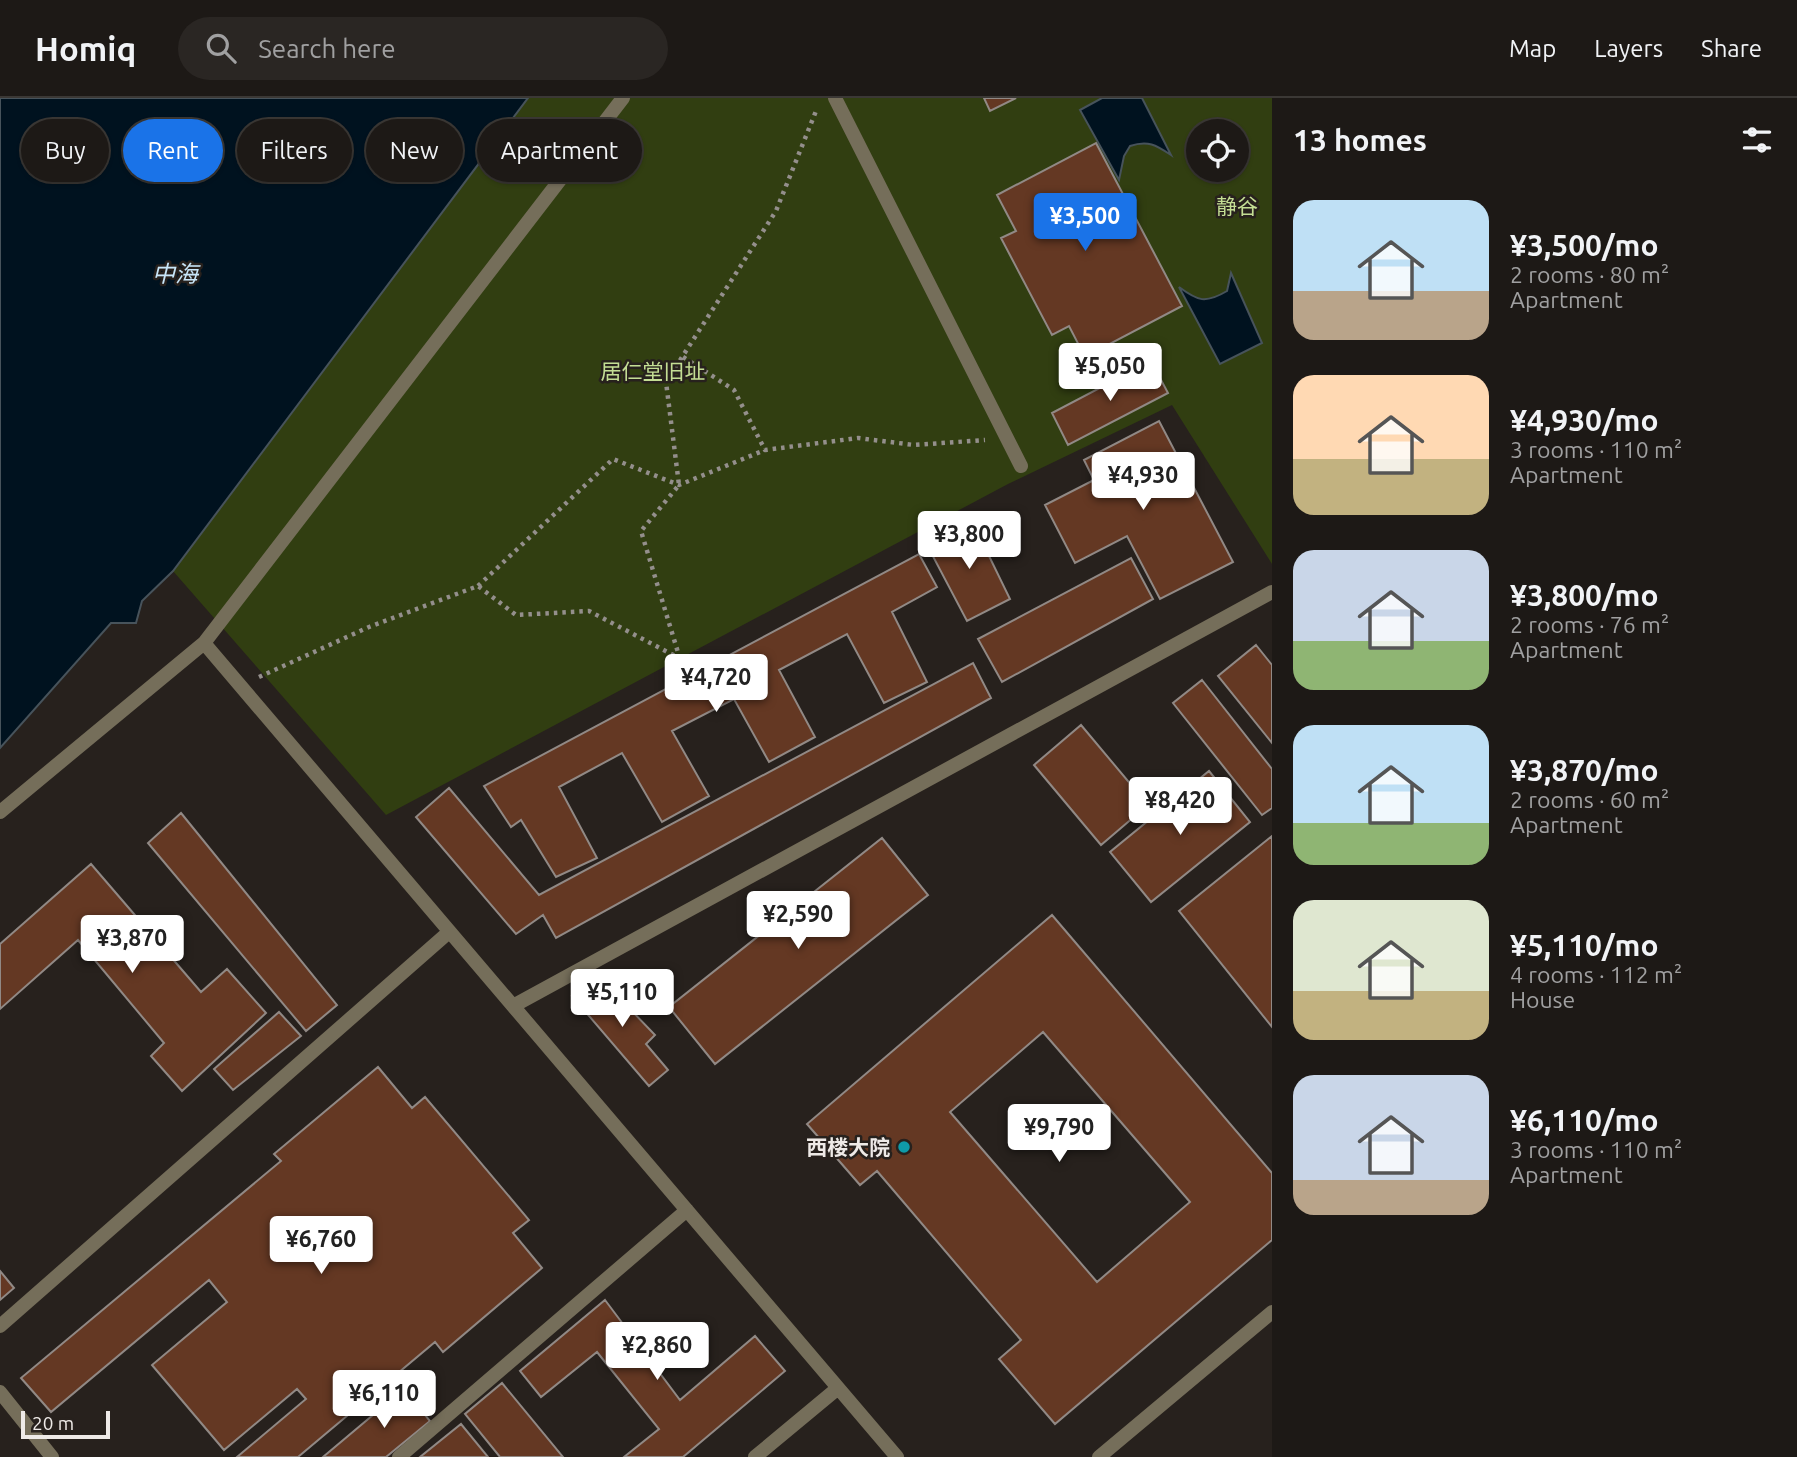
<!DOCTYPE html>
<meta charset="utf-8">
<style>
:root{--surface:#1d1916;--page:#2a2623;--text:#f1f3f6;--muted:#a0a0a1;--line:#3b3835;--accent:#1a73e8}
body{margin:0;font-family:Ubuntu,"Noto Sans SC",sans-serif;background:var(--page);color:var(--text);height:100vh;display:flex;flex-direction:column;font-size:26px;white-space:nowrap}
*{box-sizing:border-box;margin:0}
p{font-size:23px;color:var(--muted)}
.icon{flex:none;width:38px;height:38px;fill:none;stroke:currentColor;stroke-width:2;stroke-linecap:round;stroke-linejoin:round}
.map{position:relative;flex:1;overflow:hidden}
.side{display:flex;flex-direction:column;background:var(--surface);width:525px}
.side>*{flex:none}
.banner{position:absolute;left:21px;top:21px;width:665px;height:63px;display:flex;gap:14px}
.fabs{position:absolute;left:1186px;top:21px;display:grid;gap:14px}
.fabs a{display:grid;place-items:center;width:63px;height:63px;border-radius:50%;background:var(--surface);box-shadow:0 2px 5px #0004,0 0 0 2px var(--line);font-size:35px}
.scale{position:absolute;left:21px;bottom:18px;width:89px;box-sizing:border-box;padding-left:7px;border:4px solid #eeeae7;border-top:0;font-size:19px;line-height:24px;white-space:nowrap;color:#eeeae7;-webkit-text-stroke:5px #27211d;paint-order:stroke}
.price{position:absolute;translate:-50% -60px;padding:0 16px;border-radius:7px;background:#fff;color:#222;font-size:23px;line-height:46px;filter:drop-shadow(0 2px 4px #0008)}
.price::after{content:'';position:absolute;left:50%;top:42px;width:21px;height:16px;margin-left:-10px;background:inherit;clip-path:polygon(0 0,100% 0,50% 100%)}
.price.active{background:var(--accent);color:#fff}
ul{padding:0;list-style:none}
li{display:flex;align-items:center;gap:21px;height:175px;padding:0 21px}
li span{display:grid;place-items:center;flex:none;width:196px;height:140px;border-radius:21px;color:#555}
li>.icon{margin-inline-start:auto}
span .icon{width:84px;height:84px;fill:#fffc;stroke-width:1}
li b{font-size:30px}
h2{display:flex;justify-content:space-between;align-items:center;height:84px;padding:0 21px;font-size:30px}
.chip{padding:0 24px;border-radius:32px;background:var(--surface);box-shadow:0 2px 5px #0004,0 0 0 2px var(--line);font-size:24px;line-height:63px}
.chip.active{background:var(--accent);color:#fff}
header{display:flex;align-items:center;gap:42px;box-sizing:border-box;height:98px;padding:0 35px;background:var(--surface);border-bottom:2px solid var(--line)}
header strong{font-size:33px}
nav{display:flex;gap:38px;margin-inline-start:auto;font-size:24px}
.search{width:490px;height:63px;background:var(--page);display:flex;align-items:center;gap:18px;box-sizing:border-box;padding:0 24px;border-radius:38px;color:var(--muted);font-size:26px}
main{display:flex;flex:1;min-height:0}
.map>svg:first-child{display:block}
.green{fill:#313e11;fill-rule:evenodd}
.water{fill:#00121f;stroke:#47535b;stroke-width:2}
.building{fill:#643823;stroke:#918985;stroke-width:2;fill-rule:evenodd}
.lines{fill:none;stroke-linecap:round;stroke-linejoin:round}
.path{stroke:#948f8c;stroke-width:4.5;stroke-dasharray:3.5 5;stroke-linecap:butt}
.lane{stroke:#756e5a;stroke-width:14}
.culture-dot{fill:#0f9aa8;stroke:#27211d;stroke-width:2.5}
.labels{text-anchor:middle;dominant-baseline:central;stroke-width:5;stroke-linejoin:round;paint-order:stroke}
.park-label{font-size:21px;fill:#c4de94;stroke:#27211d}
.poi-label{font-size:21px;font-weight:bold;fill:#eeeae7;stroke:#27211d;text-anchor:end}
.water-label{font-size:23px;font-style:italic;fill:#c8e6f9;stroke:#27211d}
</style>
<header>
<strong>Homiq</strong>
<div class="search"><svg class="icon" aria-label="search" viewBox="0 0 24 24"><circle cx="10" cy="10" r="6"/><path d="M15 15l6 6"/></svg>Search here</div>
<nav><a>Map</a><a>Layers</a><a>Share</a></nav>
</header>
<main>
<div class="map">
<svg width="1272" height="1359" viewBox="0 0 1272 1359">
<rect width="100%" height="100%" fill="#27211d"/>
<path class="green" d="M528 0H1272V466L1172 307 1008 386 386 717 173 473ZM1199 33H1237V72H1199Z"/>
<path class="water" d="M0 0H528L173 473 142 503 136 525H111L0 650Z
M1102 0H1142L1171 57C1156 47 1148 42 1130 48L1124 58 1119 82 1080 12Z
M1231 175 1262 245 1220 266 1179 189C1198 203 1205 206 1227 193Z"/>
<path class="building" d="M984 0H1016L990 13Z
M1096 45 1182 208 1085 259 1069 228 1052 237 1001 140 1016 133 997 97Z
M1151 263 1168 295 1068 347 1052 315Z
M1159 323 1233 464 1160 501 1127 438 1075 465 1045 407 1094 382 1084 362Z
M971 421 1010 501 967 523 927 447Z
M919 456 937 489 892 514 927 584 884 605 847 536 779 572 815 639 769 664 734 601 672 633 709 698 662 724 622 655 559 689 597 760 556 779 521 722 511 729 484 688Z
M1131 460 1153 501 1002 584 978 541Z
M1256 547 1272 567V645L1218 578Z
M973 565 991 600 556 840 543 817 516 836 416 719 449 690 539 797Z
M1202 582 1272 671V710L1262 717 1173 605Z
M1081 627 1148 707 1101 747 1034 667Z
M1209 673 1250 724 1151 804 1110 754Z
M181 715 337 907 306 933 148 745Z
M1272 738V929L1179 813Z
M882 740 928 797 715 966 669 909Z
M91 766 201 894 227 871 266 915 182 993 151 958 164 945 78 842 0 911V846Z
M1052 817 1272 1075V1142L1055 1326 999 1261 1021 1242 877 1073 860 1087 807 1026ZM1043 934 1190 1104 1097 1184 950 1014Z
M602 882 655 937 646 946 668 972 649 988 572 898Z
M279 914 301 938 233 992 214 971Z
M378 969 412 1010 425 999 529 1122 513 1135 542 1170 443 1254 435 1244 298 1359H237L306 1301 297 1291 224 1352 152 1267 227 1204 209 1182 51 1314 21 1280 281 1063 274 1056Z
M0 1173 14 1190 0 1202Z
M605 1202 680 1302 755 1238 785 1273 683 1359H624L659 1331 597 1254 541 1299 520 1273Z
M502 1285 563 1359H500L465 1316Z
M404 1291 430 1323 386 1359H323Z
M461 1326 488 1359H420Z"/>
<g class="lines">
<path class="path" d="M683 259 734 292 765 352 858 340 914 347 985 342
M478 488 613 361 679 387 765 352
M680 561 641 433 679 387 666 284 776 113 816 13
M259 579 369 529 478 488 516 517 589 513 679 560"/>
<path class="lane" d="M835 0 1021 368
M204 545 897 1359
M0 714 204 545 623 0
M513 908 1272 494
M0 1228 449 834
M0 1294 52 1359
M399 1359 687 1112
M755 1359 838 1290
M1099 1359 1272 1214"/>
</g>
<circle class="culture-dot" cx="904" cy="1049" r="7"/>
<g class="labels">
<g class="park-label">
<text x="1237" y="108">静谷</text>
<text x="653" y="273">居仁堂旧址</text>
</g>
<g class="poi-label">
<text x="890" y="1049">西楼大院</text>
</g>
<g class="water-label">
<text x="175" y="175">中海</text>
</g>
</g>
</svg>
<div class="fabs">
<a><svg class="icon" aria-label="locate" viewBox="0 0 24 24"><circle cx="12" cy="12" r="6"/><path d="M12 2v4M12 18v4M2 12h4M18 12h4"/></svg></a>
</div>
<div class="scale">20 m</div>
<b class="price active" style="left:1085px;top:155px">¥3,500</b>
<b class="price" style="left:1110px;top:305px">¥5,050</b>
<b class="price" style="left:1143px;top:414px">¥4,930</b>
<b class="price" style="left:969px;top:473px">¥3,800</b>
<b class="price" style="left:716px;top:616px">¥4,720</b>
<b class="price" style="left:1180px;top:739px">¥8,420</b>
<b class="price" style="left:798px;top:853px">¥2,590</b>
<b class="price" style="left:132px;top:877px">¥3,870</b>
<b class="price" style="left:622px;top:931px">¥5,110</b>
<b class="price" style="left:1059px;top:1066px">¥9,790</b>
<b class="price" style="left:321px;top:1178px">¥6,760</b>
<b class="price" style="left:657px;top:1284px">¥2,860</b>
<b class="price" style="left:384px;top:1332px">¥6,110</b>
<div class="banner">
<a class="chip">Buy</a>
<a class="chip active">Rent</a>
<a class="chip">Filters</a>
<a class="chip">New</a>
<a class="chip">Apartment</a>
</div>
</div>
<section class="side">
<h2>13 homes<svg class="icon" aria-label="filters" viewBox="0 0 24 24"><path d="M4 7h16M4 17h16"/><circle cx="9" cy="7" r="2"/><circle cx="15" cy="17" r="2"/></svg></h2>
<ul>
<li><span style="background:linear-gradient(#bfe0f5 65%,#b9a48a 0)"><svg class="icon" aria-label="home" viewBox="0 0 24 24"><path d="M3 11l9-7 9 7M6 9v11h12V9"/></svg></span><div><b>¥3,500/mo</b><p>2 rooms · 80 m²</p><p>Apartment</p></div></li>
<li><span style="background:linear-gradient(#ffd9b3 60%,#c2b280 0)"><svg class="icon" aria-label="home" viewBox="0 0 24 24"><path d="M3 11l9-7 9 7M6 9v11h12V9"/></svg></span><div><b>¥4,930/mo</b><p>3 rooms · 110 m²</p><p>Apartment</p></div></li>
<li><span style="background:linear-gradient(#c9d6e8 65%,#8fb573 0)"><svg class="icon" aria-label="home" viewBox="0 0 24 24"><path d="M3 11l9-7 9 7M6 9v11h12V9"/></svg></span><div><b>¥3,800/mo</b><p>2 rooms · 76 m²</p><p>Apartment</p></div></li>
<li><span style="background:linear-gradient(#bfe0f5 70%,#8fb573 0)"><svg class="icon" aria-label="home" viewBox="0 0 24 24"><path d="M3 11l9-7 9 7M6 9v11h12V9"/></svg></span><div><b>¥3,870/mo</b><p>2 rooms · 60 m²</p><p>Apartment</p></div></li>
<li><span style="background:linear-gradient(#dfe7d0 65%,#c2b280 0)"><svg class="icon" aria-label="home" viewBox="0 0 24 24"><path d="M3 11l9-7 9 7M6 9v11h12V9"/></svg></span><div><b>¥5,110/mo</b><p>4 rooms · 112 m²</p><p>House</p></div></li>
<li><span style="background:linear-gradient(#c9d6e8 75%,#b9a48a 0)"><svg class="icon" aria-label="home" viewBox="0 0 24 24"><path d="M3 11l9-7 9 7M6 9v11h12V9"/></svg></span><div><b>¥6,110/mo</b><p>3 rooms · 110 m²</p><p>Apartment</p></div></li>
</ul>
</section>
</main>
